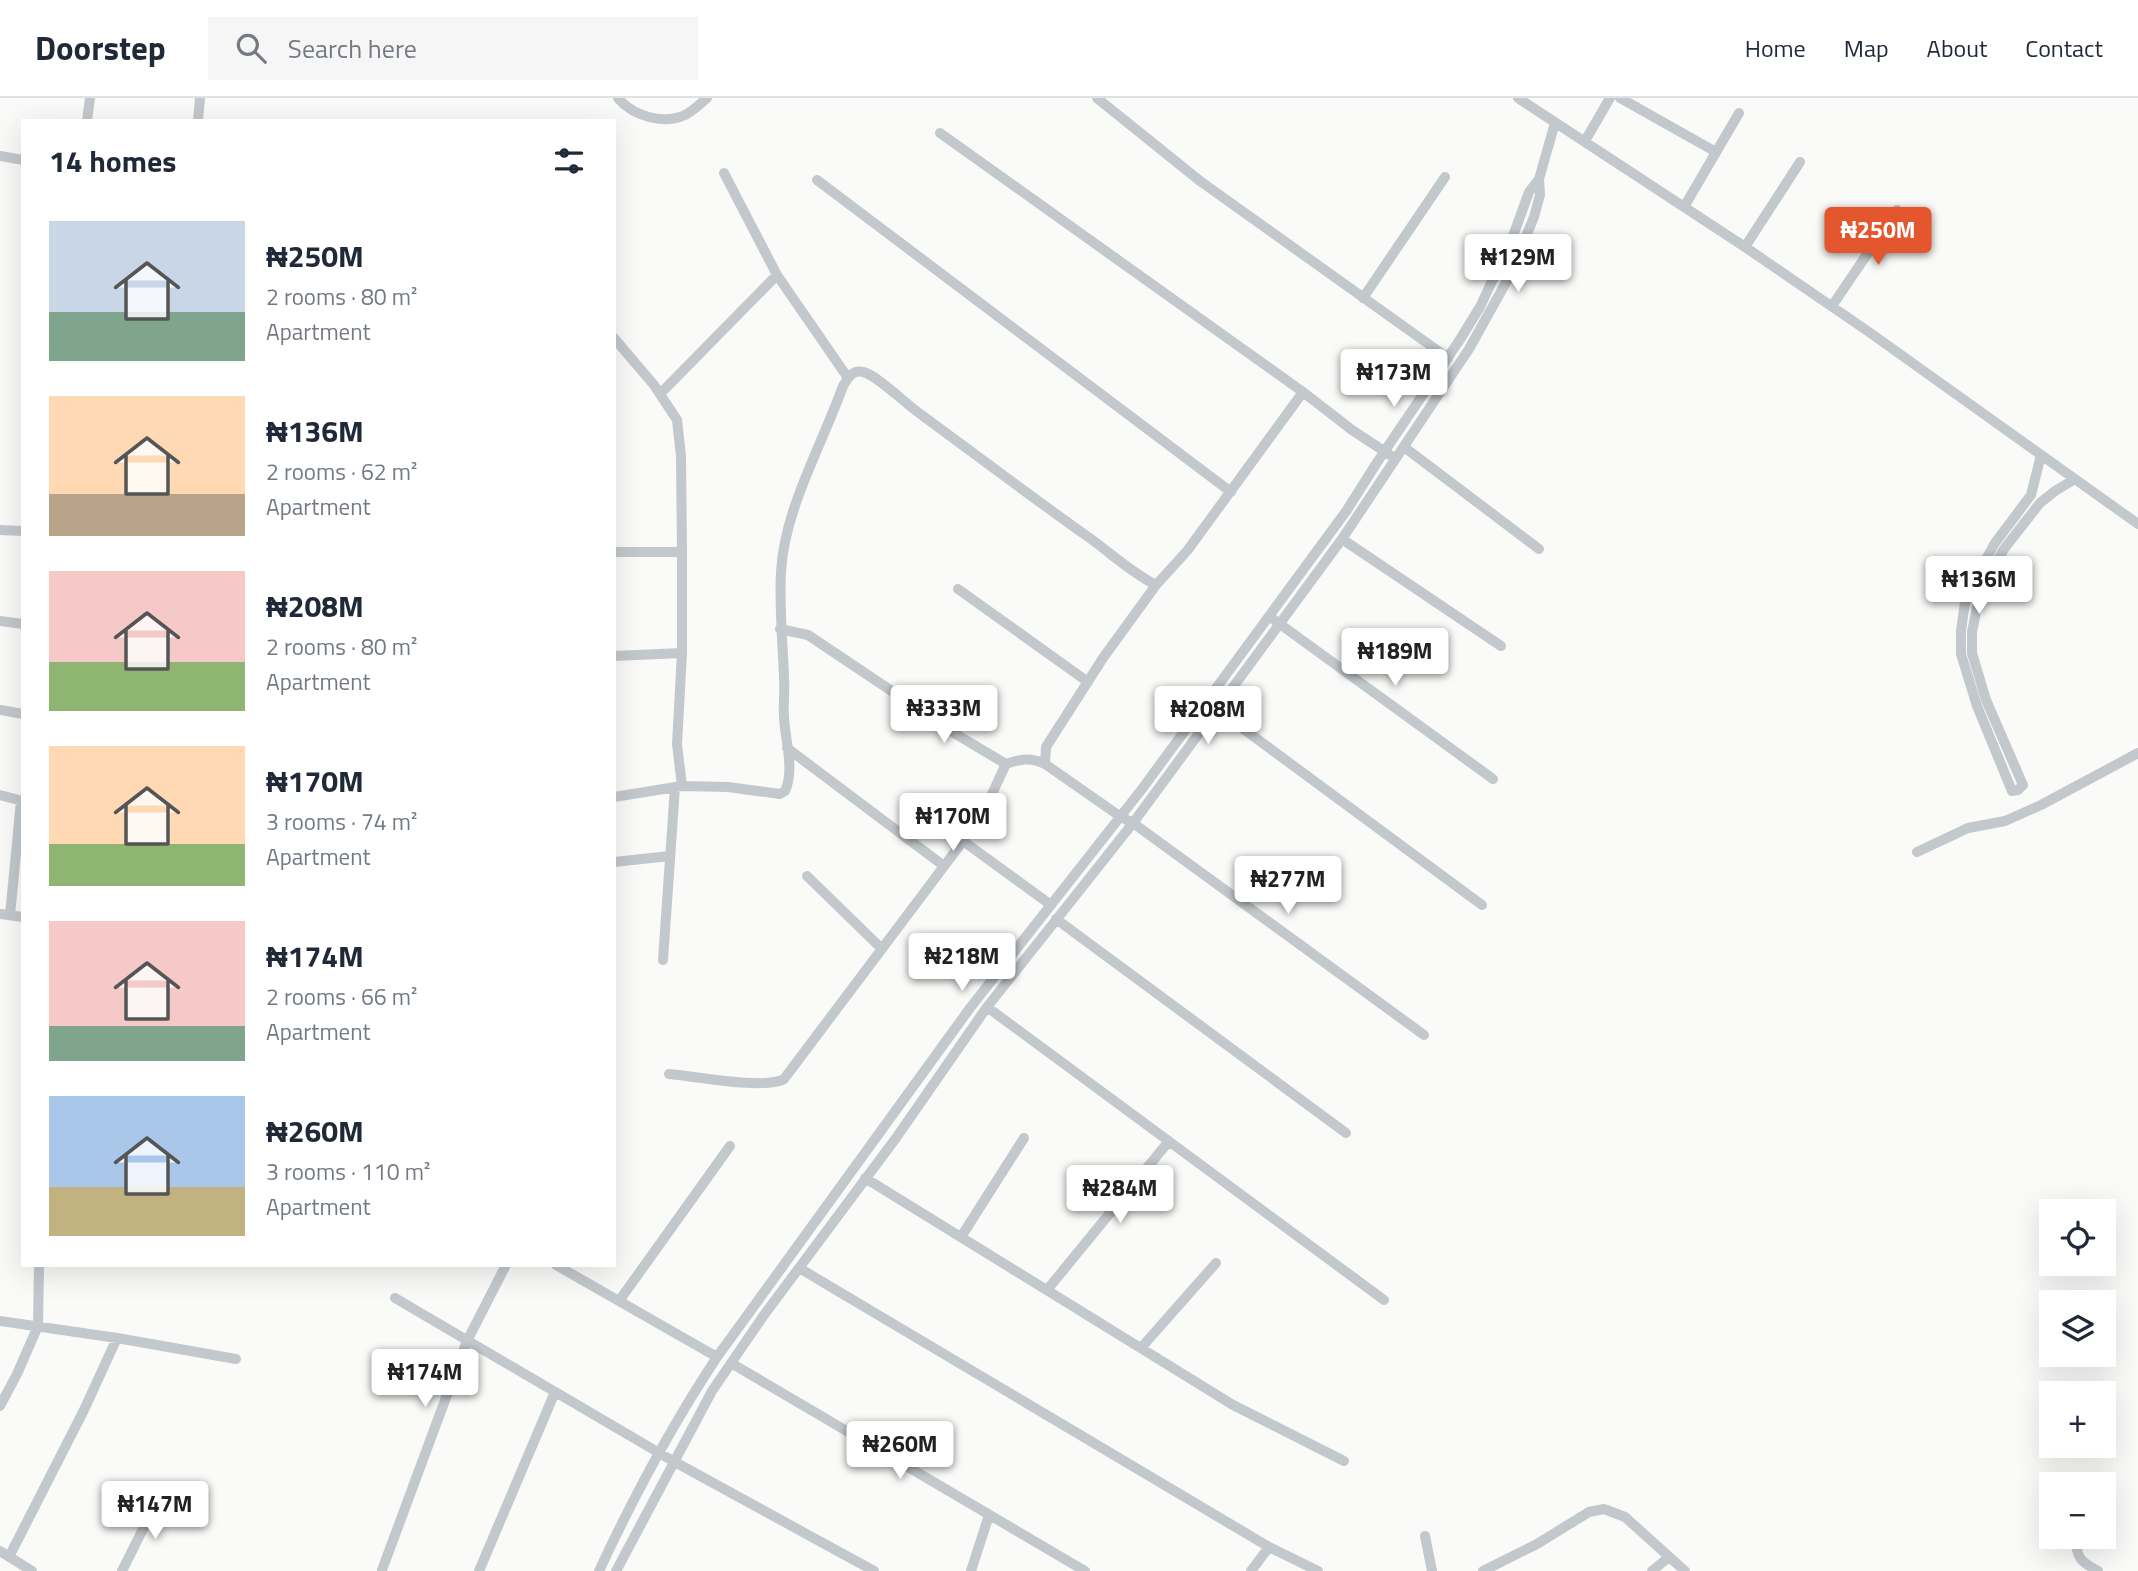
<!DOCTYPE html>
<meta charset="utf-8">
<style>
:root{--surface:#fff;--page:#f6f6f7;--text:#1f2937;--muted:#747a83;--line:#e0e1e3;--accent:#e4572e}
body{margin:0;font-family:"Titillium Web",sans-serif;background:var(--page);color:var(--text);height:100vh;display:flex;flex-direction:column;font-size:26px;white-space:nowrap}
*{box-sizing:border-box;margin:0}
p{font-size:23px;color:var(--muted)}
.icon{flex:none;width:38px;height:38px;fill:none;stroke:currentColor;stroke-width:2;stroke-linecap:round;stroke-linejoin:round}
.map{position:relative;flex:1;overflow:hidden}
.sheet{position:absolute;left:21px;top:21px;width:595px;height:1148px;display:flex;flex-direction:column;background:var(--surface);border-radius:0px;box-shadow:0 7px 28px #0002}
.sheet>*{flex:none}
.fabs{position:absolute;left:2039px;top:1101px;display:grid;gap:14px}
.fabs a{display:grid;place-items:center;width:77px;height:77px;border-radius:0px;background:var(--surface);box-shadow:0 7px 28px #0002;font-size:35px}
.price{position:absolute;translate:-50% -60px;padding:0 16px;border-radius:7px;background:#fff;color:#222;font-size:23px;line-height:46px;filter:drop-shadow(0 2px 4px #0008)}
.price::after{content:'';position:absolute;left:50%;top:42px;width:21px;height:16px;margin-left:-10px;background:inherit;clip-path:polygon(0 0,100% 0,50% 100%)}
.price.current{background:var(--accent);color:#fff}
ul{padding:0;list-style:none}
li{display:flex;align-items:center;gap:21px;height:175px;padding:0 28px}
li span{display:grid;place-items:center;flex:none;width:196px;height:140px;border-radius:0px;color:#555}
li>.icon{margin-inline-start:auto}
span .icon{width:84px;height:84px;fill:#fffc;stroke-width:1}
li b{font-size:30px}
h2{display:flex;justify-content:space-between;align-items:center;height:84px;padding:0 28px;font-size:30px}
header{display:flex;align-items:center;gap:42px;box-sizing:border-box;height:98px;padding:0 35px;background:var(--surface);border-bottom:2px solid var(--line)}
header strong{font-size:33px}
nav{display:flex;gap:38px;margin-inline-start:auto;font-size:24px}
.search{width:490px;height:63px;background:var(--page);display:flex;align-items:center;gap:18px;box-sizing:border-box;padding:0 24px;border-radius:0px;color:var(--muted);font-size:26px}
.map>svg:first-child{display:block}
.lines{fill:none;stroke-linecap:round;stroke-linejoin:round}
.minor{stroke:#c3c8cc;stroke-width:10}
</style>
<header>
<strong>Doorstep</strong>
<div class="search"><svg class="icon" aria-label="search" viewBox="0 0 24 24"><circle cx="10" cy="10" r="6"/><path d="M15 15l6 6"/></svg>Search here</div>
<nav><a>Home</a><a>Map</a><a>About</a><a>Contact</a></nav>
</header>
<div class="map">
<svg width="2138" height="1473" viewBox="0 0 2138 1473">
<rect width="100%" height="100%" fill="#fafaf8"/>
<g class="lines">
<path class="minor" d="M618 0C633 18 663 27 685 17 693 13 700 6 707 0
M1097 0 1200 83 1448 260
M1518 0 1745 149 1869 234 2138 426
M1620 0 1716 54
M87 23 90 0
M198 23 200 0
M940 35 1303 294
M1585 43 1610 0
M0 58 23 62
M724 75 777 177 848 280
M817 82 1231 394
M1684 109 1739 15
M1745 149 1800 64
M1363 200 1445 79
M1832 208 1897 112
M614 240 654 287 677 322 681 358 682 454
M660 296 777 177
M1404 349 1539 451
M2041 357 2031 397 1995 445 1975 481 1965 504 1961 533V556L1977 608 2012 693 2018 692 2023 687 1986 602 1972 555V534L1977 509 1985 485 2004 451 2040 405 2055 393 2075 381
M0 432 23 433
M1342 441 1501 548
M614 454H682V555
M958 491 1088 584
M1273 521 1493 681
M0 523 23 526
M780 531 808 537 959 638 1006 666C1020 661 1031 659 1045 666L1121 719 1133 725 1424 937
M614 558 682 555 677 646 682 688
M1211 607 1482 807
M0 612 23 616
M787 650 944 768
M1006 666 992 696 963 743 1051 807
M1045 666 1046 649 1103 560 1156 487
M0 697 23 703
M614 699 682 688 728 689 780 696 785 693C795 671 785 642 784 619 783 606 785 594 784 581 783 546 779 510 781 474 784 412 822 347 843 288 848 280 853 271 863 274 877 277 906 306 919 315 976 357 1033 400 1091 441 1113 457 1132 475 1156 487L1187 453 1303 294 1352 332 1390 357
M1917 754 1968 730 2005 723 2041 707 2138 655
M614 764 670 758
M807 778 882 851
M0 816 23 819
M10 817 21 703
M1056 821 1346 1035
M663 862 675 689
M987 909 1384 1202
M669 976C695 978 764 992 784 981L963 743
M865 1080 1233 1307 1344 1363
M961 1139 1024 1040
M556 1167 717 1259
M799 1170 1269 1449 1318 1473
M1047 1192 1169 1043
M395 1200 673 1363 874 1473
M619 1203 730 1048
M0 1223 117 1240 236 1261
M1141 1250 1216 1165
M731 1265 1085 1473
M0 1308 17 1276 38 1228 39 1167
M1425 1438 1432 1473
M2075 1438C2077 1460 2079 1463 2098 1473
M0 1453 32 1473
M9 1459 84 1312 117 1240
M382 1472 467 1243 506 1167
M122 1473 159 1399
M479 1473 555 1294
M599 1473C633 1400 672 1327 717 1259L970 910 1142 691 1347 412 1376 366 1459 243 1480 209 1513 138 1529 94 1539 81
M616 1473 712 1293 764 1217 896 1040 987 909 1133 725 1342 441 1469 251 1509 179 1534 119 1540 97 1539 81 1555 25
M971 1473 989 1417
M1251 1473 1269 1449
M1483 1473 1537 1446 1589 1414 1604 1411 1625 1419 1685 1473
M1652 1473 1669 1459"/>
</g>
</svg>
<div class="fabs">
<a><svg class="icon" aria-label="locate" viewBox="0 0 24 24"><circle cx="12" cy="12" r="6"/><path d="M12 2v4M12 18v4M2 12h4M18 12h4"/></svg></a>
<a><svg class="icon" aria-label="layers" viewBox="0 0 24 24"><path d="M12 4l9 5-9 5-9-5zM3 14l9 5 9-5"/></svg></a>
<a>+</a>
<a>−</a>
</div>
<b class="price current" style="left:1878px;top:169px">₦250M</b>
<b class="price" style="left:1518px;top:196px">₦129M</b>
<b class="price" style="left:1394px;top:311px">₦173M</b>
<b class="price" style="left:1979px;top:518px">₦136M</b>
<b class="price" style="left:1395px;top:590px">₦189M</b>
<b class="price" style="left:944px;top:647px">₦333M</b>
<b class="price" style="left:1208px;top:648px">₦208M</b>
<b class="price" style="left:953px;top:755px">₦170M</b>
<b class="price" style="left:1288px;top:818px">₦277M</b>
<b class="price" style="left:962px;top:895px">₦218M</b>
<b class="price" style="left:1120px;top:1127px">₦284M</b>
<b class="price" style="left:425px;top:1311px">₦174M</b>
<b class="price" style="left:900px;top:1383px">₦260M</b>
<b class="price" style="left:155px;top:1443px">₦147M</b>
<section class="sheet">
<h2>14 homes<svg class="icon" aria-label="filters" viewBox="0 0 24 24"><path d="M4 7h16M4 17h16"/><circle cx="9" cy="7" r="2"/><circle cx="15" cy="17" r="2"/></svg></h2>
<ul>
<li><span style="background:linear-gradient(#c9d6e8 65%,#7fa58c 0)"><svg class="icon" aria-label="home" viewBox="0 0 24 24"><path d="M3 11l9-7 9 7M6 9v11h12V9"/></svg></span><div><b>₦250M</b><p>2 rooms · 80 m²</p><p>Apartment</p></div></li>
<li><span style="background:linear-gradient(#ffd9b3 70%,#b9a48a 0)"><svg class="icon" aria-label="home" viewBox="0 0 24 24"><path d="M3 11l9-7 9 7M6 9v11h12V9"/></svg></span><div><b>₦136M</b><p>2 rooms · 62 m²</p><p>Apartment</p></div></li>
<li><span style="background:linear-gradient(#f6c9c9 65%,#8fb573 0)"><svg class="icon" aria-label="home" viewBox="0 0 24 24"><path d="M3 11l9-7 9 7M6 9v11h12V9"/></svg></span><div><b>₦208M</b><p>2 rooms · 80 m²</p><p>Apartment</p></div></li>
<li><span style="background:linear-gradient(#ffd9b3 70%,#8fb573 0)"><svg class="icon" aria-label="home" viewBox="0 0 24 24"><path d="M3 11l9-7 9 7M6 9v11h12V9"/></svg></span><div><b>₦170M</b><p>3 rooms · 74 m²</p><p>Apartment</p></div></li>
<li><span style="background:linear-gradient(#f6c9c9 75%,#7fa58c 0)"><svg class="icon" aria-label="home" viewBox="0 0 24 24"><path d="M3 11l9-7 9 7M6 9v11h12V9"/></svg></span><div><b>₦174M</b><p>2 rooms · 66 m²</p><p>Apartment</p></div></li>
<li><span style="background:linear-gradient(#a9c7e8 65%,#c2b280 0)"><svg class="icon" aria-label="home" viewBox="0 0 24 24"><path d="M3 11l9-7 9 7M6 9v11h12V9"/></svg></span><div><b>₦260M</b><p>3 rooms · 110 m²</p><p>Apartment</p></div></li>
</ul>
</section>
</div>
